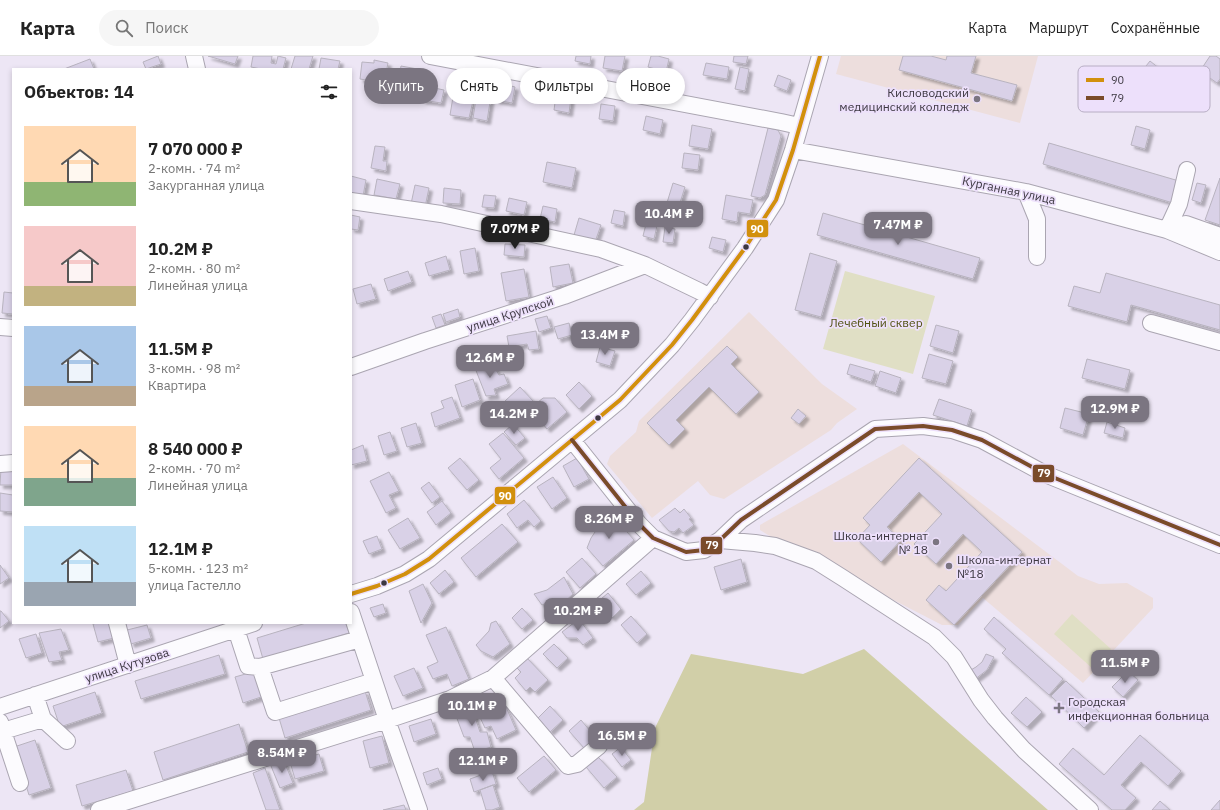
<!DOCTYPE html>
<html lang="ru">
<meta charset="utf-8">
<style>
:root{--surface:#fff;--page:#f6f6f6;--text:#222;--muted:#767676;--line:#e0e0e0;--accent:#7b7581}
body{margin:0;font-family:"IBM Plex Sans",sans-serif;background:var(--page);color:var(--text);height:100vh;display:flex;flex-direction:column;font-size:15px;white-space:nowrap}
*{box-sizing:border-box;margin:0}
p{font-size:13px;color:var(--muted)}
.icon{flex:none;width:22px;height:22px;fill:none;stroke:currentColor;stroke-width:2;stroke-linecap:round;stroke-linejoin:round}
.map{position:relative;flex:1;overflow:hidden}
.drawer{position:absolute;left:12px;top:12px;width:340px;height:556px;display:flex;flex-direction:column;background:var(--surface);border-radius:0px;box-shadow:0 2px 6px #0003}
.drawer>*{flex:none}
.guide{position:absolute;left:364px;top:12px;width:380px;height:36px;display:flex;gap:8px}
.price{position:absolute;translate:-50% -34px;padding:0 9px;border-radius:8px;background:var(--accent);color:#fff;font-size:13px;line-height:26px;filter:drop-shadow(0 1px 2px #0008)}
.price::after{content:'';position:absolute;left:50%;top:24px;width:12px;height:9px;margin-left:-6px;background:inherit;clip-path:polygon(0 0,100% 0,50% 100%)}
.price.selected{background:#222;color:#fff}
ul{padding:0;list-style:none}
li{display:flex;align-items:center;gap:12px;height:100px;padding:0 12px}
li span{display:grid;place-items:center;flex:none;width:112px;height:80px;border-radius:0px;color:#555}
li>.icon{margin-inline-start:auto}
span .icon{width:48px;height:48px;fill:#fffc;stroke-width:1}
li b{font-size:17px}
h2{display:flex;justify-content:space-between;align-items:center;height:48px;padding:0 12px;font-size:17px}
.pill{padding:0 14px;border-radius:18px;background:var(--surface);box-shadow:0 2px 6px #0003;font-size:14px;line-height:36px}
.pill.selected{background:var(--accent);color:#fff}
header{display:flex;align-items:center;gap:24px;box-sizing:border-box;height:56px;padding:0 20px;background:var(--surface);border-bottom:1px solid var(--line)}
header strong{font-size:19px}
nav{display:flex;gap:22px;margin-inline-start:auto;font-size:14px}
.search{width:280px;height:36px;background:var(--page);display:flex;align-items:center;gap:10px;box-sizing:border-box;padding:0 14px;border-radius:22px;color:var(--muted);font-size:15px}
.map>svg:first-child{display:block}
.education{fill:#eddedd}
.green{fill:#e0dfc5}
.forest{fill:#d1cfa8}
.building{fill:#d9d1e7;stroke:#b8b3bf;filter:url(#shadow)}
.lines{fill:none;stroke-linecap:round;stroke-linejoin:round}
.minor-casing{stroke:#aaa5b1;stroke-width:18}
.minor{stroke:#fcfbfe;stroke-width:16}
.bus-1-casing{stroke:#ede0fb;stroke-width:7}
.bus-2-casing{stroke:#ede0fb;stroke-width:7}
.bus-1{stroke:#d2900d;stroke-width:4}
.bus-2{stroke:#7a4b2a;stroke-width:4}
.poi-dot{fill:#7b7581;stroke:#ede0fb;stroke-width:1.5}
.bus-dot{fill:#3d3842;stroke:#ede0fb;stroke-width:1.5}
.labels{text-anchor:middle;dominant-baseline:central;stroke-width:3.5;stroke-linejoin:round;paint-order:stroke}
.poi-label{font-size:12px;fill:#3d3842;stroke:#ede0fb;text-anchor:end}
.street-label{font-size:12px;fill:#3d3842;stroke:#ede0fb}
.park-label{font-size:12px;fill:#515112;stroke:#ede0fb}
.key{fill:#ede0fb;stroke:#b8aec4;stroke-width:1}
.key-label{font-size:11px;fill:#3d3842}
.line-badge{stroke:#ede0fb;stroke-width:1.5}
.badge-label{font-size:11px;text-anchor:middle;font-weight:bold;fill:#fff}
</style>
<header>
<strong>Карта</strong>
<div class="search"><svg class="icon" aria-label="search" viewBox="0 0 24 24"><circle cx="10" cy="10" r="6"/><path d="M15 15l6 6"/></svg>Поиск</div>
<nav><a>Карта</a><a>Маршрут</a><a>Сохранённые</a></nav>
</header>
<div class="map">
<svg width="1220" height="754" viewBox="0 0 1220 754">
<defs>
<filter id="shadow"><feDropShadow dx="3.5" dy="3.5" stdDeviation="1" flood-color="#0004"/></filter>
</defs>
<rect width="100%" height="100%" fill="#ede6f5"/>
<path class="education" d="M841 0H1038L1020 67 836 18Z
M749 256 822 328 857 353 837 367 831 374 724 443 710 439 698 425 652 462 607 408 610 400 636 376 639 365Z
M903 388 1078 520 1099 528 1127 527 1153 542V552L1083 627 983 542 958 569H942L773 482 760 474V469Z"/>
<path class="green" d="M845 215 935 240 913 318 823 293Z
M1072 558 1111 593 1093 613 1054 578Z"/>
<path class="forest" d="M864 593 1048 754H634L644 746 655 672 691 598 803 618Z"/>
<path class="building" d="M158 0 161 8 146 13 143 6Z
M208 0H238L235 8Z
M253 0H272L271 7 276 8 278 0 286 2 283 13H261L251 11Z
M295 0H313L309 13H291Z
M576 0H591L590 8 575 5Z
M605 0H625L622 15 603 12Z
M651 0H658L669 3 666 16 648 11Z
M734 0H748L746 8 733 6Z
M903 0H931L946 4 947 0H976L971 17 1017 29 1012 45 899 14Z
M1210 0H1216L1220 3V23L1217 27 1200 15Z
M321 2 340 5 338 13H319Z
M90 3 94 13H64Z
M374 4 388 7 384 27 374 25 373 31H366V24L360 23 362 6 374 7Z
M1150 5 1165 17 1152 32 1138 20Z
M706 7 729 11 727 23 703 19Z
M401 10 423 14 421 25H417L415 36 397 33Z
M740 11 749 13 745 35 735 33Z
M778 19 791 24 787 35 774 30Z
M456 23 477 28 469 62 450 59Z
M500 27 515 31 512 47 496 44Z
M425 30 444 34 441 47 422 44Z
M477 37 491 40 487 65 473 62Z
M556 39 571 42 569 57 554 54Z
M601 48 615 50 613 65 599 63Z
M646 60 663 64 660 78 643 74Z
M692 69 712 73 708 93 689 90Z
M1136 70 1150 74 1145 93 1131 89Z
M768 72 778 74 781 80 765 139 760 142 751 140Z
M1049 87 1179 125 1173 147 1043 108Z
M375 90 385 91 383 105H387L386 115 371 112Z
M684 97 700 99 698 114 682 112Z
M547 106 576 112 572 132 543 126Z
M351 120 366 124 363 140 351 138Z
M1220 122V169L1205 164Z
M377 123 400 128 396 143 374 139Z
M673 127 685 131 678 153 666 150Z
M1197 127 1206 129 1201 147 1192 144Z
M415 129 429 132 425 151 411 148Z
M444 132 461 134 460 148 443 147Z
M484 139 496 140 494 152 482 151Z
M726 139 753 144 750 158 738 156 737 166 722 163Z
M509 142 527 146 524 159 506 155Z
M543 150 557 153 555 166 540 163Z
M614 154 625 156 623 170 611 167Z
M823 157 980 202 973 223 817 179Z
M351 159 360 161 358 174 351 173Z
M579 162 601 169 595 186 574 179Z
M646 168 657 170 654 183 643 180Z
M665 171 675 173 673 187 663 186Z
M712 181 726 184 723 196 709 192Z
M505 188 525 189 524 201 504 199Z
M475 192 479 215 464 218 460 195Z
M810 197 837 205 821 261 795 254Z
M446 200 450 214 429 220 425 207Z
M569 208 573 227 553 231 550 211Z
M524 213 529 241 506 245 501 217Z
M408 215 412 226 388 235 384 223Z
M1106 217 1220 249V274L1131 249 1127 266 1068 250 1074 230 1100 237Z
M371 228 376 243 357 248 353 233Z
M4 236 13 237V258L2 257Z
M458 253 460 261 446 266 443 258Z
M441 258 445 269 436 272 432 261Z
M547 260 551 272 539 276 535 263Z
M569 267 572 279 558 283 554 271Z
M936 269 959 275 953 297 930 290Z
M536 275 539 293 529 294 527 288 509 291 507 280Z
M727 290 738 301 731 308 759 336 736 358 709 331 676 364 685 373 669 389 647 367Z
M600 291 615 295 610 310 596 306Z
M929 298 953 305 946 328 922 322Z
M1087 303 1130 314 1125 333 1082 322Z
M488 306 494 310 499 319 504 318 508 328 494 333 496 339 486 340 475 312Z
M850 308 875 315 871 326 847 318Z
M880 315 901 322 896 337 875 330Z
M473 323 480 344 462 351 455 329Z
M579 326 592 340 579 353 566 339Z
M520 331 535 347 519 361 505 345Z
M452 341 460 362 435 371 431 357 444 352 441 345Z
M543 342H555L567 356 547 373 530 353Z
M939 343 972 354 967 370 933 359Z
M1065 352 1089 358 1083 379 1060 372Z
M798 353 806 360 799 368 791 362Z
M1107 366 1125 372 1123 382 1104 377Z
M416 367 422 387 407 391 401 372Z
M513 368 525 382 516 389 504 376Z
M390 376 397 395 384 399 378 380Z
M503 377 524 402 499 423 490 412 501 403 489 388Z
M363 389 367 405 351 409V394Z
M460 402 479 424 467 434 448 412Z
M577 402 589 423 574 431 563 410Z
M919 402 1022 496 954 569 926 544 939 529 946 535 982 496 963 478 936 508 914 488 942 458 919 436 887 471 901 484 881 506 857 483 870 469 863 462Z
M1 412H13V429H0Z
M389 416 399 435 389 439 396 452 386 457 370 425Z
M553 421 567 442 552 453 537 431Z
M429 426 440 441 432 447 421 432Z
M0 437 13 439V456L0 455Z
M524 444 541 465 534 471 528 464 517 472 507 458Z
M442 445 451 457 436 469 427 456Z
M675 452 680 457 684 453 691 462 689 463 694 469 683 477 679 472 674 476 669 475 659 464Z
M609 455 634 484 603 510 587 492 591 482Z
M408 462 420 482 400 493 388 474Z
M502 468 518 486 476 521 461 502Z
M377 480 382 493 369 498 363 485Z
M582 502 596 518 580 532 566 516Z
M741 503 747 526 721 534 714 511Z
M0 509 9 522 0 528Z
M445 514 454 526 439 538 430 527Z
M641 515 651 527 636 539 626 528Z
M564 521 573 538 560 550 552 545 542 549 534 538 547 534Z
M423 528 432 547 421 567 409 535Z
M608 537 621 553 612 562 605 555 600 562 586 550 595 542 601 543Z
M383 548 386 557 374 561 370 552Z
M522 552 533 564 522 573 512 562Z
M0 555H1L9 565 0 572Z
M631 560 647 578 637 587 621 569Z
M994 561 1063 623 1049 639 1002 597 1006 593 984 573Z
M579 563 593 582 583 589 577 582H567L562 576Z
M496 565 510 588 493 601 481 595 476 589 489 575 491 567Z
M98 567H110L114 582 98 586 93 568Z
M306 567H346L349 577 263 603 257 582Z
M147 569 151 582 131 588 127 574Z
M446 571 469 623 452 630 447 618 433 623 427 611 438 606 426 579Z
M61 573 69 594 59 596 62 604 49 606 39 577Z
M36 578 42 597 26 602 19 583Z
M554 588 568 602 557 612 543 598Z
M986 598 994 601 987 614 974 624 969 615 976 611 982 606Z
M219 599 225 618 141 643 135 625Z
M526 601 548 624 535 636 530 631 526 635 515 622 521 616 516 611Z
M414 612 423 632 403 640 394 620Z
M256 615 264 640 243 647 235 621Z
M1128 615 1138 624 1123 641 1112 631Z
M1066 625 1099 656 1084 672 1051 640Z
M365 635 371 654 285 682 279 662Z
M95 636 102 657 60 671 53 650Z
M1026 641 1042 656 1027 671 1011 657Z
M503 644 516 674 497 683 491 670 485 672 477 655Z
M470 646 480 676H487L491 691 475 696 470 681H464L453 652Z
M550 650 563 664 550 676 538 662Z
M431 663 436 678 414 686 409 670Z
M581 664 596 682 584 692 569 675Z
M239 668 248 696 163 724 154 696Z
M1140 679 1181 715 1168 730 1141 706 1121 729 1136 742 1125 754H1112L1059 708 1073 692 1104 719Z
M382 680 389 707 370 712 363 685Z
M35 684 51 732 29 739 14 691Z
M621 691 631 704 622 711 612 698Z
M319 698 324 715 295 723 290 706Z
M544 700 556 714 529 736 517 722Z
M598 701 617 721 604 732 586 711Z
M284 705 293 727 280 732 271 710Z
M265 712 280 754H266L253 717Z
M438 712 442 723 427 729 423 717Z
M126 714 133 735 82 750 76 729Z
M492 715 496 728 474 736 470 723Z
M493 729 500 751 492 754H486L480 734Z
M1220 744V754H1211Z
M1160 745 1170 754H1152Z
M404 749 406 754H383Z"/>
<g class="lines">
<g class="minor-casing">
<path id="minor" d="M194 0 197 13
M430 0 781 66 799 70
M793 94 1026 136 1167 174 1220 196
M1026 136 1037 163V201
M351 145 441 158 601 193 645 209 699 235 710 241
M1167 174 1179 148 1187 114
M1167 174 1186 168 1220 180
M1151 267 1220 286
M0 271 13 272
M351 311 425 285 564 240 645 209
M572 384 639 468 653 482 686 496 704 494 720 484 741 464 875 373 923 370 952 374 982 384 1045 418 1220 489
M0 408 13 407
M720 484 755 487 775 490 816 505 843 522 934 581 954 601 981 644 995 662 1024 694 1090 754
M351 538 377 530 405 518 429 503 620 344 672 289 692 264 745 192 776 144 793 94 820 0
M351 556 387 664 419 754
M117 567 128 609
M236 573 248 610 260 611 360 583
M260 611 275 656 374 625
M493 622 568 710 577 708 599 690
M35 639 43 663 67 685
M0 651 254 567
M0 666 20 727
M3 675 43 663
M99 754 387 664 450 643 493 622 653 482"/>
</g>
<use href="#minor" class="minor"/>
<g class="bus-1-casing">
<path id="bus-1" d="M351 538 377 530 405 518 429 503 620 344 672 289 692 264 745 192 776 144 793 94 820 0"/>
</g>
<g class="bus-2-casing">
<path id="bus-2" d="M572 384 639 468 653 482 686 496 704 494 720 484 741 464 875 373 923 370 952 374 982 384 1045 418 1220 489"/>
</g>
<use href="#bus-1" class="bus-1"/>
<use href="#bus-2" class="bus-2"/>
</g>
<g class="poi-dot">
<circle cx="977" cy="43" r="4"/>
<circle cx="936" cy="486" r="4"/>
<circle cx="949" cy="510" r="4"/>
<path d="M1057 646h4v4h4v4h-4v4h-4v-4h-4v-4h4z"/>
</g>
<g class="bus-dot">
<circle cx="746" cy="191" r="3.5"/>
<circle cx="598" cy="362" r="3.5"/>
<circle cx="384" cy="527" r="3.5"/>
</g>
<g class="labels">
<g class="poi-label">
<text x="969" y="36">Кисловодский<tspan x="969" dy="14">медицинский колледж</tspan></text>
<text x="928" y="479">Школа-интернат<tspan x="928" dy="14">№ 18</tspan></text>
<text x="957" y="503" text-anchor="start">Школа-интернат<tspan x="957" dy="14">№18</tspan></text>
<text x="1068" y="645" text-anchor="start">Городская<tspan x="1068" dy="14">инфекционная больница</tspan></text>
</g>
<g class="street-label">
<text transform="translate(1009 134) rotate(12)">Курганная улица</text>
<text transform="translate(510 258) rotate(-18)">улица Крупской</text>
<text transform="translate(127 609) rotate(-18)">улица Кутузова</text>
</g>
<g class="park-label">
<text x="876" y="266">Лечебный сквер</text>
</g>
</g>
<rect x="1078" y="10" width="132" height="46" rx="6" class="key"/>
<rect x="1086" y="22" width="18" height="4" fill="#d2900d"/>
<rect x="1086" y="40" width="18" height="4" fill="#7a4b2a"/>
<g class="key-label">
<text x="1111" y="28">90</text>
<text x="1111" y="46">79</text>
</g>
<g class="line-badge">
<rect x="746" y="163" width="23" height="19" rx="4" fill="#d2900d"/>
<rect x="1032" y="408" width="23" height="19" rx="4" fill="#7a4b2a"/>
<rect x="494" y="430" width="22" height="19" rx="4" fill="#d2900d"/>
<rect x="700" y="480" width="23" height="19" rx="4" fill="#7a4b2a"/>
</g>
<g class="badge-label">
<text x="757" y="177">90</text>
<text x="1044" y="421">79</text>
<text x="505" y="444">90</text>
<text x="712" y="493">79</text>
</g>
</svg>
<b class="price" style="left:669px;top:179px">10.4M ₽</b>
<b class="price" style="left:898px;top:190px">7.47M ₽</b>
<b class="price selected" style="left:515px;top:194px">7.07M ₽</b>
<b class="price" style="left:605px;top:300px">13.4M ₽</b>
<b class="price" style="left:490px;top:323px">12.6M ₽</b>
<b class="price" style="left:1115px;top:374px">12.9M ₽</b>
<b class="price" style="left:514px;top:379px">14.2M ₽</b>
<b class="price" style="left:609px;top:484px">8.26M ₽</b>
<b class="price" style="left:578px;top:576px">10.2M ₽</b>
<b class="price" style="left:1125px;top:628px">11.5M ₽</b>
<b class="price" style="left:472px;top:671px">10.1M ₽</b>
<b class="price" style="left:622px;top:701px">16.5M ₽</b>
<b class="price" style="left:282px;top:718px">8.54M ₽</b>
<b class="price" style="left:483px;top:726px">12.1M ₽</b>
<div class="guide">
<a class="pill selected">Купить</a>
<a class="pill">Снять</a>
<a class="pill">Фильтры</a>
<a class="pill">Новое</a>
</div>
<section class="drawer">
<h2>Объектов: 14<svg class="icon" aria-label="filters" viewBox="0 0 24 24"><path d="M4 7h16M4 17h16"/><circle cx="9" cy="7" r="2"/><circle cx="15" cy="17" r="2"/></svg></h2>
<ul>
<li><span style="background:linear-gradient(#ffd9b3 70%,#8fb573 0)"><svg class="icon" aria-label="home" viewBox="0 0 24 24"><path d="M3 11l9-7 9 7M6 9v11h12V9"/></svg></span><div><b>7 070 000 ₽</b><p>2-комн. · 74 m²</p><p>Закурганная улица</p></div></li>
<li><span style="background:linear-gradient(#f6c9c9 75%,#c2b280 0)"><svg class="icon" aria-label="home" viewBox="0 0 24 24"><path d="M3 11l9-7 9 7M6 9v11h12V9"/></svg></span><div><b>10.2M ₽</b><p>2-комн. · 80 m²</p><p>Линейная улица</p></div></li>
<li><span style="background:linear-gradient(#a9c7e8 75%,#b9a48a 0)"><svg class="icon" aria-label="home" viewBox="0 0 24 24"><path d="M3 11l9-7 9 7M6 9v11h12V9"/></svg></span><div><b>11.5M ₽</b><p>3-комн. · 98 m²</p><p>Квартира</p></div></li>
<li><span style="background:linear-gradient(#ffd9b3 65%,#7fa58c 0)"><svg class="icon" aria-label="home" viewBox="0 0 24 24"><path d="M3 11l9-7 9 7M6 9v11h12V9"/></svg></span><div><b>8 540 000 ₽</b><p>2-комн. · 70 m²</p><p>Линейная улица</p></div></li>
<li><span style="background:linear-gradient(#bfe0f5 70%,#9aa5b1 0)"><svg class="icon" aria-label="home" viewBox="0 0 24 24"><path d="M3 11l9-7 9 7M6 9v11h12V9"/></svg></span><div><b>12.1M ₽</b><p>5-комн. · 123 m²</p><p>улица Гастелло</p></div></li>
</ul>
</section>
</div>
